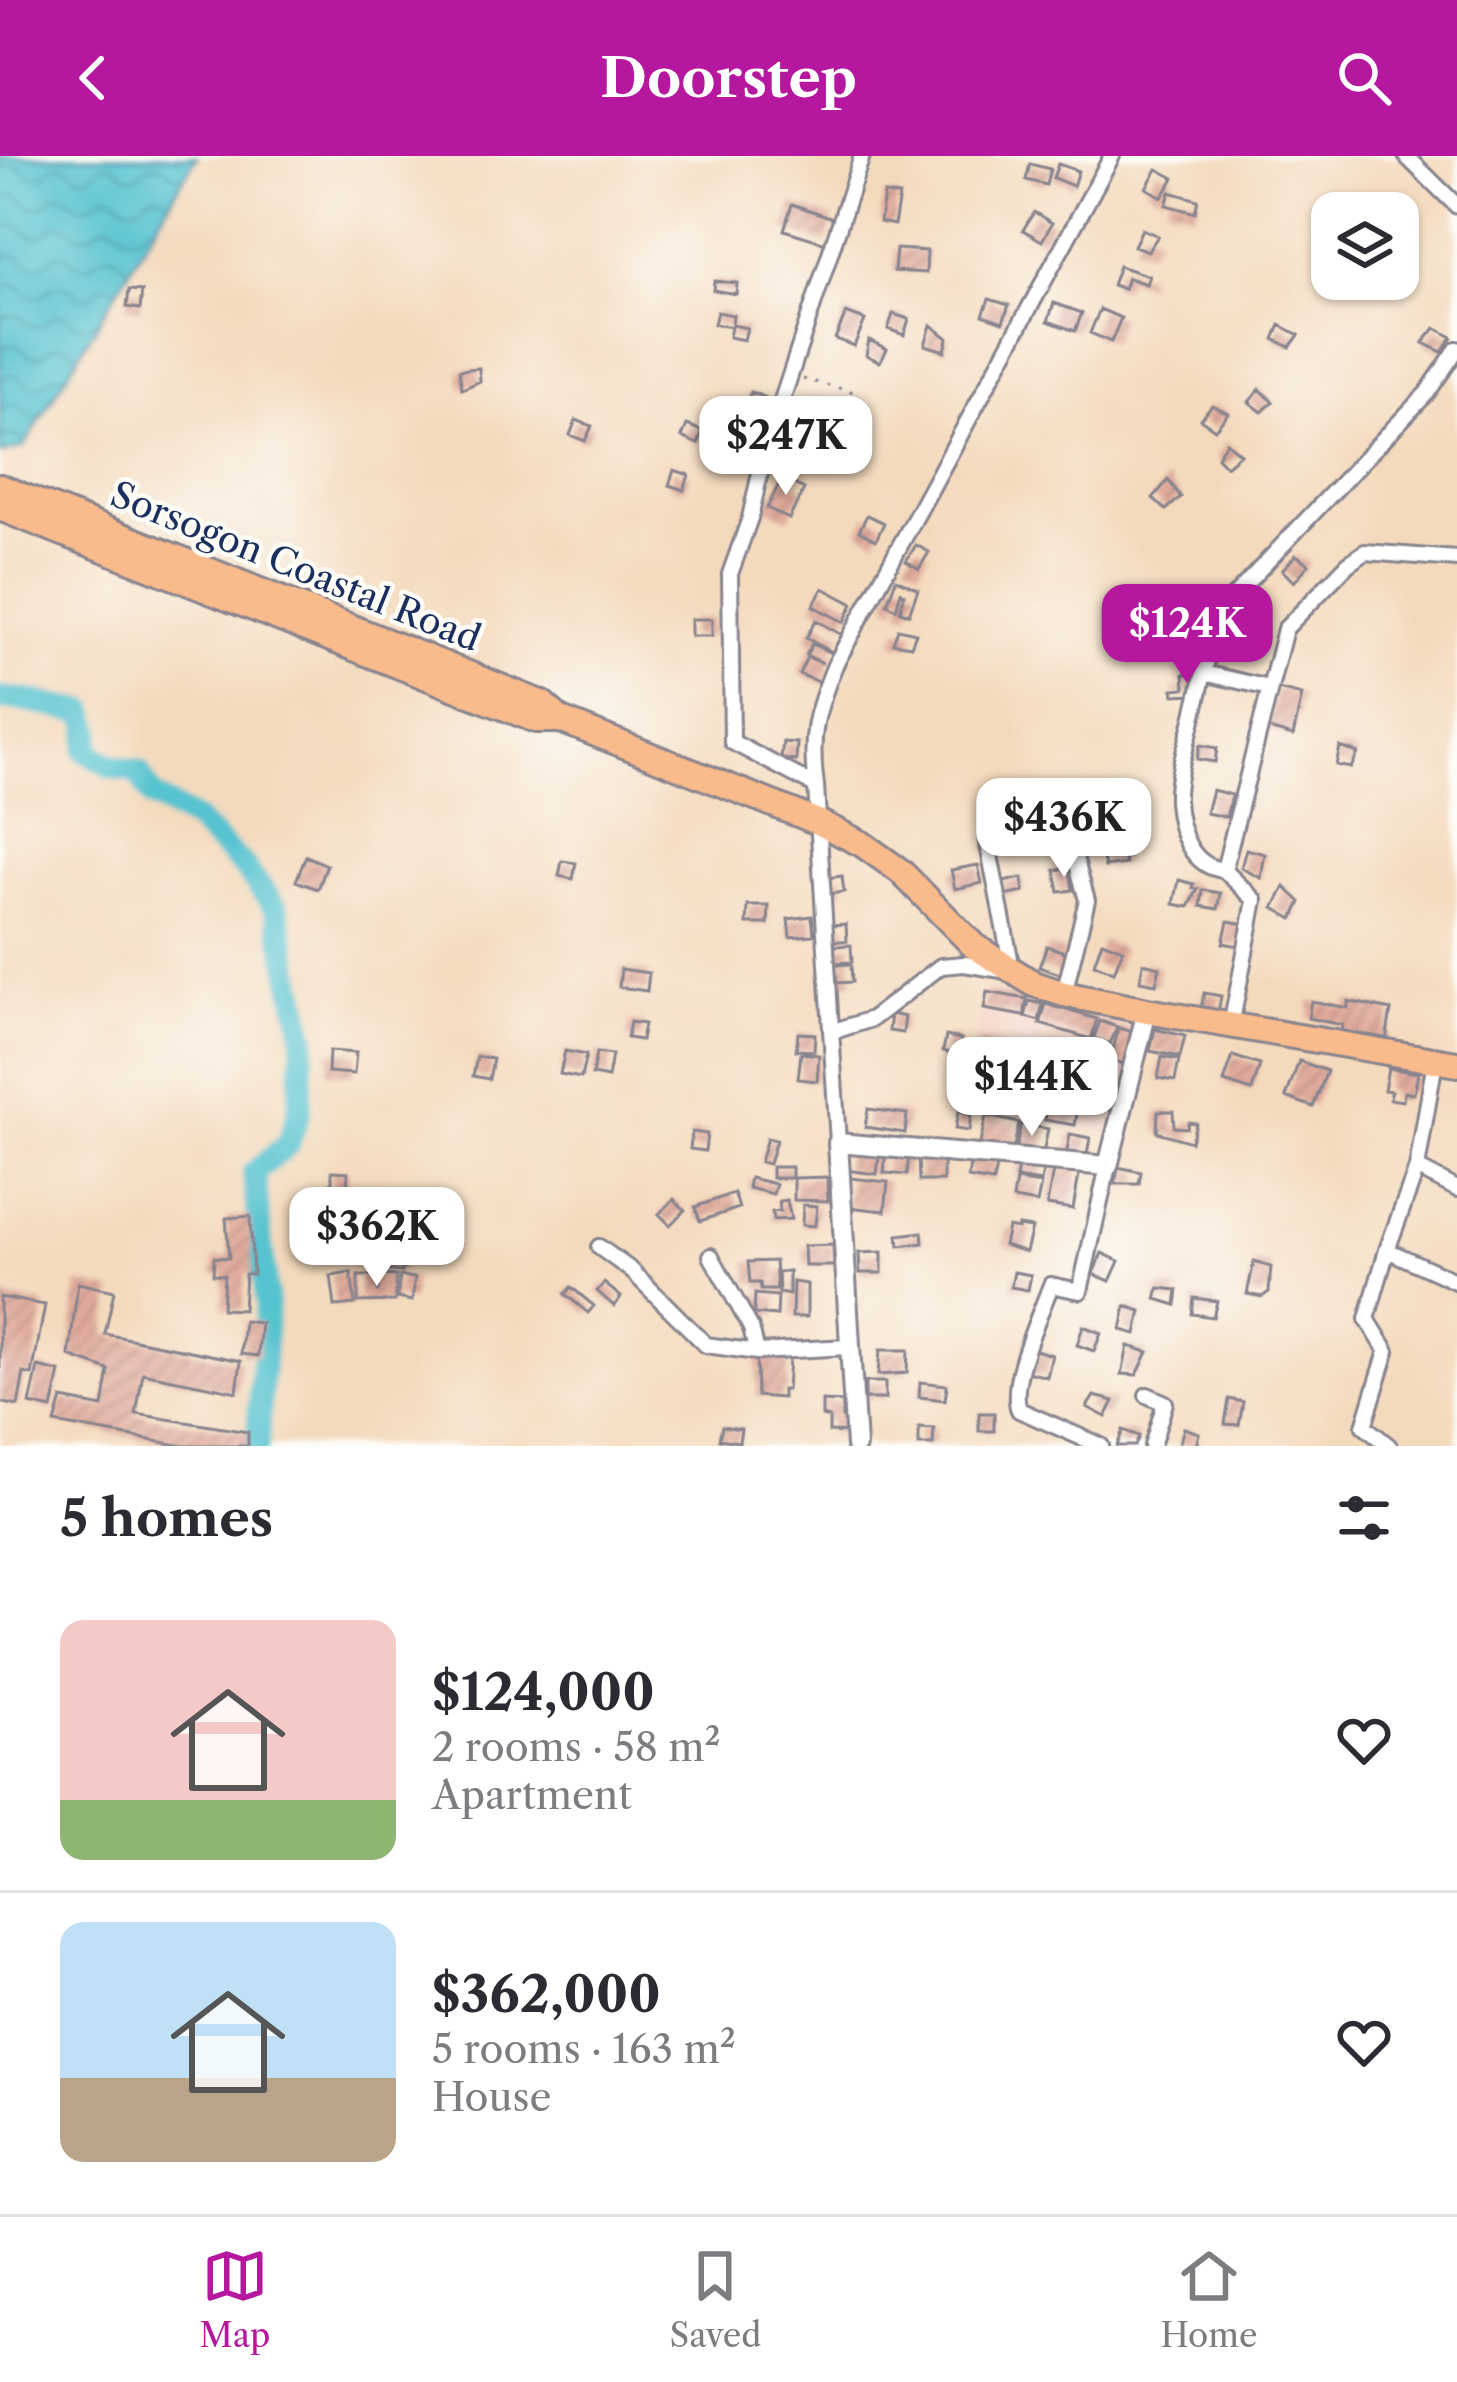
<!DOCTYPE html>
<meta charset="utf-8">
<style>
:root{--surface:#fff;--page:#f2f2f3;--text:#2b2b33;--muted:#7c7c81;--line:#e1e1e2;--accent:#b5179e}
body{margin:0;font-family:"Libre Caslon Text",serif;background:var(--page);color:var(--text);height:100vh;display:flex;flex-direction:column;font-size:45px;white-space:nowrap}
*{box-sizing:border-box;margin:0}
p{font-size:39px;color:var(--muted)}
.icon{flex:none;width:66px;height:66px;fill:none;stroke:currentColor;stroke-width:2;stroke-linecap:round;stroke-linejoin:round}
.map{position:relative;height:1290px;overflow:hidden}
.drawer{display:flex;flex-direction:column;background:var(--surface);flex:1}
.drawer>*{flex:none}
.buttons{position:absolute;left:1311px;top:36px;display:grid;gap:24px}
.buttons a{display:grid;place-items:center;width:108px;height:108px;border-radius:24px;background:var(--surface);box-shadow:0 3px 9px #0004;font-size:60px}
.price{position:absolute;translate:-50% -102px;padding:0 27px;border-radius:24px;background:#fff;color:#222;font-size:39px;line-height:78px;filter:drop-shadow(0 3px 6px #0008)}
.price::after{content:'';position:absolute;left:50%;top:72px;width:36px;height:27px;margin-left:-18px;background:inherit;clip-path:polygon(0 0,100% 0,50% 100%)}
.price.on{background:var(--accent);color:#fff}
ul{padding:0;list-style:none}
li{display:flex;align-items:center;gap:36px;height:300px;padding:0 60px}
li+li{border-top:3px solid var(--line)}
li span{display:grid;place-items:center;flex:none;width:336px;height:240px;border-radius:24px;color:#555}
li>.icon{margin-inline-start:auto}
span .icon{width:144px;height:144px;fill:#fffc;stroke-width:1}
li b{font-size:51px}
h2{display:flex;justify-content:space-between;align-items:center;height:144px;padding:0 60px;font-size:51px}
header{display:flex;justify-content:space-between;align-items:center;height:156px;padding:0 60px;background:var(--accent);color:#fff;font-size:54px;font-weight:700}
.menu{display:flex;justify-content:space-around;align-items:center;height:168px;border-top:3px solid var(--line);background:var(--surface);font-size:33px;color:var(--muted)}
.menu a{display:grid;justify-items:center;gap:6px}
.menu .on{color:var(--accent)}
.map>svg:first-child{display:block}
.built{fill:#f5d2c3}
.water{fill:url(#water-waves);stroke:#397997;stroke-width:3}
.lines{fill:none;stroke-linecap:round;stroke-linejoin:round}
.river{stroke:#57c3d0;stroke-width:24}
.building{fill:url(#building-hatch)}
.minor-casing{stroke:#88848e;stroke-width:20}
.tertiary-casing{stroke:#88848e;stroke-width:24}
.trunk-casing{stroke:#88848e;stroke-width:30}
.path{stroke:#88848e;stroke-width:3;stroke-dasharray:3 9;stroke-linecap:butt}
.minor{stroke:#fff;stroke-width:14}
.tertiary{stroke:#fff;stroke-width:18}
.trunk{stroke:#fabb8c;stroke-width:24}
.labels{text-anchor:middle;dominant-baseline:central;stroke-width:9;stroke-linejoin:round;paint-order:stroke}
.street-label{font-size:36px;fill:#1b2f5e;stroke:#fdfcf7}
</style>
<header><svg class="icon" aria-label="back" viewBox="0 0 24 24"><path d="M15 5l-7 7 7 7"/></svg>Doorstep<svg class="icon" aria-label="search" viewBox="0 0 24 24"><circle cx="10" cy="10" r="6"/><path d="M15 15l6 6"/></svg></header>
<div class="map">
<svg width="1457" height="1290" viewBox="0 0 1457 1290">
<defs>
<pattern id="water-waves" width="16" height="10" patternUnits="userSpaceOnUse" patternTransform="scale(3)"><rect width="16" height="10" fill="#57c3d0"/><path d="M0 5q4-4 8 0t8 0" fill="none" stroke="#479fac"/></pattern>
<pattern id="building-hatch" width="6" height="6" patternUnits="userSpaceOnUse" patternTransform="scale(3)"><rect width="6" height="6" fill="#e1ab9c"/><path d="M-1 1l2-2M0 6l6-6M5 7l2-2" fill="none" stroke="#c09389"/></pattern>
</defs>
<rect width="100%" height="100%" fill="#fdfcf7"/>
<filter id="ink" filterUnits="userSpaceOnUse"><feTurbulence type="fractalNoise" baseFrequency=".00833" numOctaves="2"/><feDisplacementMap in="SourceGraphic" scale="24" xChannelSelector="R" yChannelSelector="G"/><feConvolveMatrix kernelMatrix="1 2 1 2 8 2 1 2 1" color-interpolation-filters="sRGB"/></filter>
<filter id="wash" filterUnits="userSpaceOnUse"><feTurbulence type="fractalNoise" baseFrequency=".004" numOctaves="4" result="noise"/><feDisplacementMap in="SourceGraphic" scale="48" xChannelSelector="R" yChannelSelector="G"/><feGaussianBlur stdDeviation="2.7" result="paint"/><feColorMatrix in="noise" values="0 0 0 0 0 0 0 0 0 0 0 0 0 0 0 0 0 1.4 0 .05"/><feComposite in="paint" operator="in"/></filter>
<g filter="url(#wash)">
<rect width="100%" height="100%" fill="#f4dabd"/>
<path class="built" d="M985 833 1139 872 1113 979 963 949Z"/>
<path class="water" d="M0 0H197L24 291 0 298Z"/>
<g class="lines">
<path class="river" d="M0 543C29 541 55 554 85 555L90 573 86 595 112 611 138 616 153 641 194 664 243 710 277 753 304 879 299 956 288 988 254 1017 267 1148 257 1290"/>
</g>
<g id="blocks">
<path class="building" d="M1030 8 1050 13 1046 29 1026 24Z
M1058 8 1078 15 1073 30 1053 22Z
M1157 13 1174 22 1162 41 1146 32Z
M1170 36 1198 44 1195 57 1166 49Z
M884 38 899 40 894 69 880 66Z
M792 48 833 62 826 87 784 74Z
M1034 56 1052 67 1042 85 1023 74Z
M1142 73 1158 80 1148 95 1134 90Z
M896 93 927 95 926 117 894 115Z
M1119 110 1149 120 1146 128 1128 122 1124 133 1112 129Z
M714 125 737 127 736 138 713 134Z
M129 134 142 135 140 153 127 151Z
M989 143 1009 149 1003 166 983 159Z
M1054 147 1082 157 1075 175 1048 165Z
M1100 153 1121 162 1111 186 1090 177Z
M717 156 733 159 732 169 747 172 744 184 729 181 731 171 714 168Z
M846 157 865 164 854 190 835 183Z
M893 158 909 163 904 179 888 173Z
M931 169 948 182 945 195 925 189Z
M1280 169 1299 179 1290 191 1274 183Z
M1435 172 1452 181 1442 196 1423 187Z
M869 184 887 193 880 206 866 199Z
M479 212 480 225 462 233 459 214Z
M1260 233 1273 246 1262 256 1249 246Z
M751 236 766 242 760 256 745 250Z
M1212 249 1228 257 1215 273 1200 263Z
M576 264 592 270 585 285 570 279Z
M687 269 703 275 698 288 682 281Z
M737 281 759 288 753 306 731 299Z
M1226 286 1240 298 1226 310 1217 301Z
M802 294 819 300 814 312 798 307Z
M674 314 689 319 684 334 669 329Z
M782 322 804 333 789 363 767 352Z
M1168 324 1181 341 1166 354 1153 342Z
M867 359 884 367 876 384 859 375Z
M916 389 929 396 919 413 906 405Z
M1296 399 1309 408 1294 426 1282 414Z
M896 423 918 433 909 458 900 455 904 438 901 436 896 453 887 448Z
M823 432 853 448 844 466 813 450Z
M691 463H712V480H691Z
M816 464 842 479 832 496 806 482Z
M898 473 916 477 911 490 893 487Z
M1223 480 1234 481 1236 499 1220 497Z
M812 488 833 498 823 528 799 518 807 501 823 507 806 499Z
M1184 518H1193L1195 538 1174 539 1173 533 1185 532Z
M1278 533 1302 539 1293 580 1265 572Z
M783 586 797 587 796 605 781 603Z
M1200 589 1217 592 1215 606 1197 603Z
M1340 591 1358 597 1351 612 1336 609Z
M1212 634 1232 639 1226 661 1206 657Z
M1049 641 1083 642 1082 656 1070 655 1069 664H1058V654L1049 653Z
M1117 676 1126 708 1105 711 1098 680Z
M1246 693 1265 698 1261 722 1241 712Z
M306 700 327 709 318 733 296 725Z
M562 705 576 707 573 723 559 720Z
M978 709 982 727 955 733 951 714Z
M1070 712 1073 734 1059 736 1055 714Z
M842 720 844 736 829 738 826 722Z
M1022 722 1024 736 1005 740 1003 726Z
M1179 724 1194 728 1193 732 1198 733 1189 751 1174 748Z
M1285 731 1301 746 1293 763 1274 752Z
M1203 734 1221 737 1218 753 1201 750Z
M748 750H769L768 768H747Z
M812 760 814 779 790 781 788 763Z
M1228 765 1244 768 1239 790 1223 787Z
M846 768 847 785H833L832 769Z
M1102 785 1123 793 1114 816 1094 808Z
M851 789 852 806 834 807 832 790Z
M1047 790 1068 797 1060 818 1039 811Z
M1143 807 1160 811 1156 828 1140 825Z
M851 808 852 826 835 827 834 809Z
M621 813 649 817 647 835 619 831Z
M987 836 1027 843 1024 860 984 853Z
M1204 837 1221 840 1218 857 1201 854Z
M1029 845 1043 848 1039 865 1025 861Z
M1311 845 1348 852V845L1391 854 1386 885 1341 877 1342 869 1308 862Z
M1046 848 1097 863 1091 883 1040 868Z
M891 858 905 861 903 877 889 875Z
M1100 865 1117 871 1110 888 1094 882Z
M630 866 644 868 641 884 627 882Z
M1119 872 1137 877 1128 909 1110 904Z
M1155 873 1185 880 1180 901 1150 895Z
M798 877 815 878 814 895 796 894Z
M946 880 961 883 958 899 943 895Z
M977 886 997 889 993 915 973 912Z
M1047 889 1063 892 1060 912 1044 909Z
M1095 892 1107 895 1098 933 1086 930Z
M329 895 356 897 354 918 328 916Z
M565 895 586 899 581 922 560 918Z
M596 897 612 899 608 922 592 919Z
M801 897 819 899 817 925 798 923Z
M1233 900 1260 909 1252 935 1224 926Z
M477 901 493 903 489 923 473 920Z
M1162 901 1179 904 1175 925 1158 922Z
M1299 905 1327 915 1313 951 1286 941Z
M1388 912 1418 917 1414 938 1404 936 1403 945 1390 943 1391 935 1384 934Z
M982 929 1044 939 1041 958 979 948Z
M1103 933 1118 936 1115 954 1099 951Z
M1048 946 1078 952 1075 969 1045 964Z
M868 953 907 958 905 977 865 971Z
M1158 955H1173L1174 971 1187 972 1188 966 1196 967 1191 986 1157 976Z
M958 956 971 958 969 975 955 973Z
M986 960 1019 967 1013 995 980 988Z
M1021 968 1048 973 1043 998 1016 992Z
M692 976 707 978 705 995 690 993Z
M1070 978 1090 982 1086 1004 1066 1000Z
M767 982 776 984 769 1008 760 1006Z
M848 989 880 993 877 1018 845 1014Z
M886 995 909 998 907 1019 884 1017Z
M918 998H943V1025H919Z
M971 1001 997 1005 993 1026 968 1022Z
M1019 1005 1044 1009 1041 1026 1016 1022Z
M1054 1009 1080 1013 1073 1053 1047 1049Z
M772 1011H792V1022H772Z
M1118 1011 1141 1016 1139 1028H1115Z
M332 1015 348 1016 347 1032 332 1031Z
M827 1021 828 1045 794 1044V1022Z
M750 1022 776 1028 773 1038 748 1032Z
M850 1022 888 1026 885 1055 847 1051Z
M1016 1024 1041 1028 1037 1047 1013 1043Z
M734 1037 739 1052 700 1065 695 1051Z
M674 1043 685 1054 670 1069 659 1058Z
M358 1044V1063H339V1045Z
M787 1044 791 1063 773 1064 772 1056 780 1055 779 1045Z
M803 1049 817 1050 815 1070 802 1069Z
M250 1060 253 1118H245L243 1154 222 1153 224 1119 213 1118 214 1101 229 1102 226 1062Z
M1018 1070 1032 1072 1026 1096 1004 1089 1008 1071 1018 1073Z
M351 1071 352 1092 323 1093 322 1072Z
M922 1076 923 1087 899 1090 898 1079Z
M833 1089 834 1110H805L804 1090Z
M376 1096 404 1098 402 1116 374 1113Z
M882 1096V1117H860L859 1097Z
M1102 1097 1119 1105 1110 1125 1093 1118Z
M775 1105 777 1134H761L760 1127H750L748 1106Z
M1254 1106 1271 1111 1269 1136 1262 1141 1247 1138Z
M789 1115V1139L779 1137 778 1116Z
M1014 1116 1031 1119 1028 1134 1011 1131Z
M351 1117 355 1148 335 1150 331 1120Z
M379 1119 396 1120 395 1145 358 1146V1120H377L378 1137Z
M400 1120 415 1122 412 1145 397 1142Z
M793 1126 807 1128V1161H792Z
M78 1127 114 1135 105 1178 241 1205 237 1236 143 1217 136 1258 248 1276V1290H183L55 1267 62 1243 103 1251 109 1214 69 1200Z
M604 1127 621 1141 614 1150 597 1135Z
M571 1131 594 1150 588 1157 565 1138Z
M1159 1132 1178 1134 1176 1149 1156 1143Z
M755 1138 778 1140 777 1160 754 1158Z
M0 1141 45 1149 32 1219 24 1217 18 1250 0 1246Z
M1194 1142 1217 1145 1213 1161 1192 1158Z
M1126 1150 1141 1155 1136 1178 1121 1174Z
M244 1165 261 1167 258 1200 241 1198Z
M1083 1170 1101 1177 1094 1195 1077 1189Z
M1128 1190 1148 1196 1137 1219 1122 1218Z
M1029 1192 1052 1199 1047 1221 1023 1215Z
M880 1194H908L907 1217 878 1219Z
M756 1200 789 1202 787 1234H782V1242L757 1240Z
M38 1211 60 1216 52 1253 30 1248Z
M865 1226H885V1243H865Z
M920 1226 947 1229 945 1244 919 1241Z
M1094 1240 1114 1245 1106 1261 1087 1251Z
M1229 1243 1243 1246 1239 1269 1225 1268Z
M822 1245 843 1246 842 1261 849 1262V1277L829 1276V1262L822 1260Z
M979 1257H994V1275H979Z
M722 1270 741 1273 739 1286 719 1283Z
M919 1272 934 1273 933 1289H919Z
M1184 1272 1199 1277 1196 1290 1179 1289Z
M1123 1274 1139 1280 1135 1290H1117Z"/>
</g>
</g>
<g filter="url(#ink)">
<use href="#blocks" fill-opacity="0" stroke="#88848e" stroke-width="3"/>
<g class="lines">
<g class="minor-casing">
<path id="minor" d="M1406 0 1457 50
M1204 517 1269 532
M816 630 732 586 730 418 750 362 764 299 862 0
M1224 714 1285 473 1348 408 1365 396 1457 403
M1231 870 1255 744 1224 714C1191 711 1179 675 1177 645 1176 618 1187 589 1193 563 1202 527 1209 491 1220 455L1427 237 1457 193
M831 876 872 863 941 810 964 808 1008 815 1010 802 987 684 1020 675 1067 672 1087 744 1064 838
M1435 905 1417 1012 1387 1094 1457 1126
M838 987 816 630C809 580 816 555 835 509L1112 0
M1417 1012 1457 1033
M599 1091 632 1115 706 1189 757 1196 848 1191
M1387 1094 1367 1163 1387 1195 1364 1270 1389 1290
M711 1100 751 1172 757 1196
M1147 1239 1165 1247 1152 1290
M1101 1290 1019 1254C1008 1226 1040 1159 1051 1129L1080 1135 1108 1010"/>
</g>
<g class="tertiary-casing">
<path id="tertiary" d="M856 1290 838 987 1108 1010 1147 855"/>
</g>
<g class="trunk-casing">
<path id="trunk" d="M0 331 543 548 561 564 818 666 862 688 900 715 974 790 1034 828 1064 838 1147 855 1457 908
M0 352 536 564H561"/>
</g>
<path class="path" d="M803 223 858 237"/>
<use href="#minor" class="minor"/>
<use href="#tertiary" class="tertiary"/>
<use href="#trunk" class="trunk"/>
</g>
</g>
<g class="labels">
<g class="street-label">
<text transform="translate(296 410) rotate(22)">Sorsogon Coastal Road</text>
</g>
</g>
</svg>
<div class="buttons">
<a><svg class="icon" aria-label="layers" viewBox="0 0 24 24"><path d="M12 4l9 5-9 5-9-5zM3 14l9 5 9-5"/></svg></a>
</div>
<b class="price" style="left:786px;top:342px">$247K</b>
<b class="price on" style="left:1187px;top:530px">$124K</b>
<b class="price" style="left:1064px;top:724px">$436K</b>
<b class="price" style="left:1032px;top:983px">$144K</b>
<b class="price" style="left:377px;top:1133px">$362K</b>
</div>
<section class="drawer">
<h2>5 homes<svg class="icon" aria-label="filters" viewBox="0 0 24 24"><path d="M4 7h16M4 17h16"/><circle cx="9" cy="7" r="2"/><circle cx="15" cy="17" r="2"/></svg></h2>
<ul>
<li><span style="background:linear-gradient(#f6c9c9 75%,#8fb573 0)"><svg class="icon" aria-label="home" viewBox="0 0 24 24"><path d="M3 11l9-7 9 7M6 9v11h12V9"/></svg></span><div><b>$124,000</b><p>2 rooms · 58 m²</p><p>Apartment</p></div><svg class="icon" aria-label="heart" viewBox="0 0 24 24"><path d="M12 20l-8-8c-3-5 5-10 8-4 3-6 11-1 8 4z"/></svg></li>
<li><span style="background:linear-gradient(#bfe0f5 65%,#b9a48a 0)"><svg class="icon" aria-label="home" viewBox="0 0 24 24"><path d="M3 11l9-7 9 7M6 9v11h12V9"/></svg></span><div><b>$362,000</b><p>5 rooms · 163 m²</p><p>House</p></div><svg class="icon" aria-label="heart" viewBox="0 0 24 24"><path d="M12 20l-8-8c-3-5 5-10 8-4 3-6 11-1 8 4z"/></svg></li>
</ul>
</section>
<nav class="menu">
<a class="on"><svg class="icon" aria-label="map" viewBox="0 0 24 24"><path d="M3 6l6-2 6 2 6-2v14l-6 2-6-2-6 2zM9 4v14M15 6v14"/></svg>Map</a>
<a><svg class="icon" aria-label="saved" viewBox="0 0 24 24"><path d="M7 4h10v16l-5-4-5 4z"/></svg>Saved</a>
<a><svg class="icon" aria-label="home" viewBox="0 0 24 24"><path d="M3 11l9-7 9 7M6 9v11h12V9"/></svg>Home</a>
</nav>
